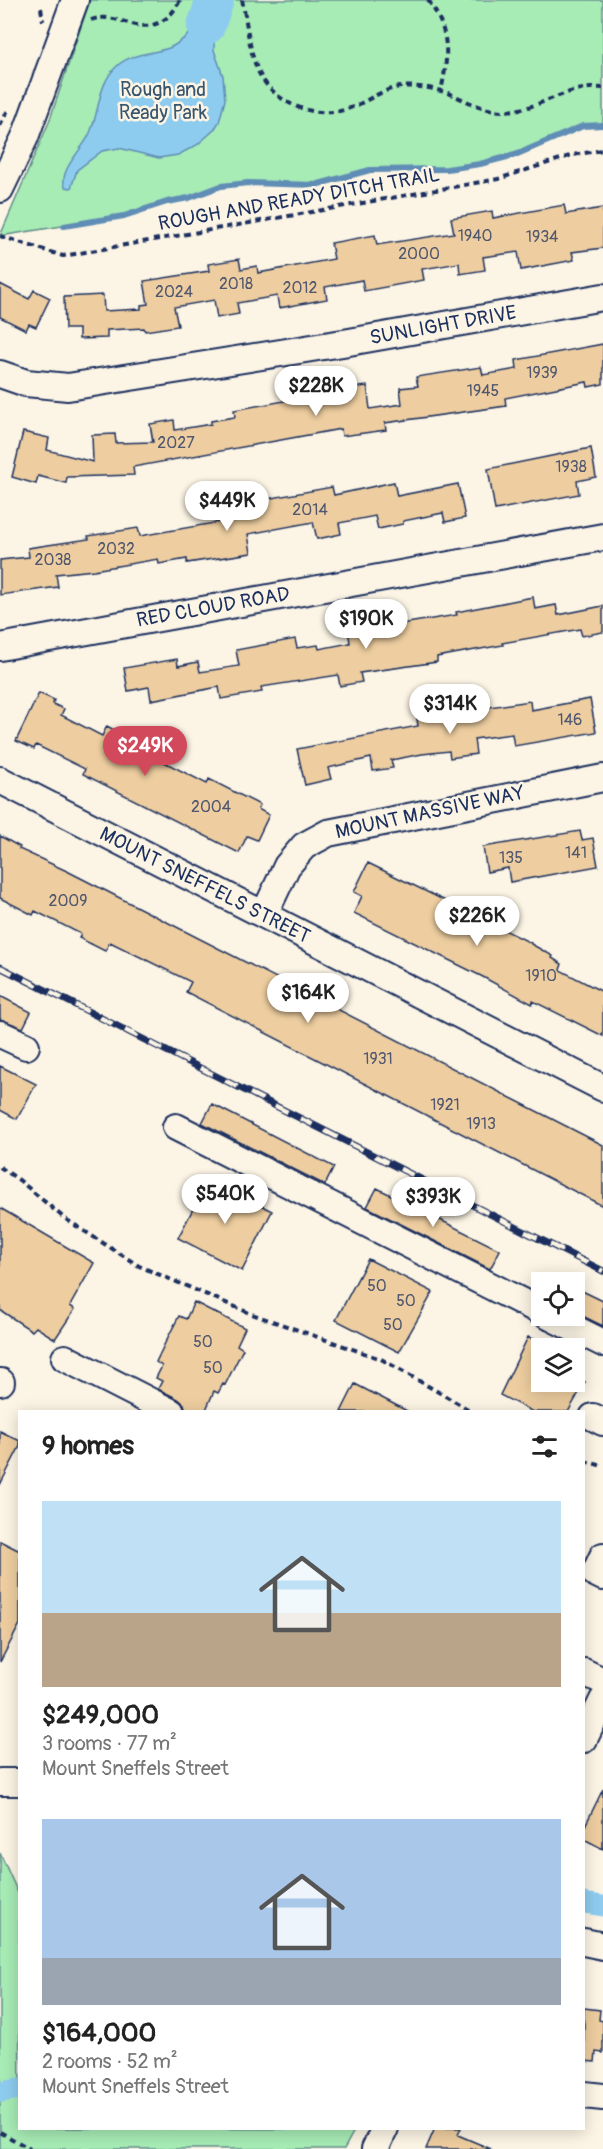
<!DOCTYPE html>
<meta charset="utf-8">
<style>
:root{--surface:#fff;--page:#f6f6f6;--text:#222;--muted:#767676;--accent:#d1495b}
body{margin:0;font-family:Pangolin,sans-serif;background:var(--page);color:var(--text);height:100vh;display:flex;flex-direction:column;font-size:22px;white-space:nowrap}
*{box-sizing:border-box;margin:0}
p{font-size:20px;color:var(--muted)}
.icon{flex:none;width:33px;height:33px;fill:none;stroke:currentColor;stroke-width:2;stroke-linecap:round;stroke-linejoin:round}
.map{position:relative;flex:1;overflow:hidden}
.side{position:absolute;left:18px;top:1410px;width:567px;height:720px;display:flex;flex-direction:column;background:var(--surface);border-radius:0px;box-shadow:0 3px 15px #0003}
.side>*{flex:none}
.buttons{position:absolute;left:531px;top:1272px;display:grid;gap:12px}
.buttons a{display:grid;place-items:center;width:54px;height:54px;border-radius:0px;background:var(--surface);box-shadow:0 3px 15px #0003;font-size:30px}
.price{position:absolute;translate:-50% -51px;padding:0 14px;border-radius:21px;background:#fff;color:#222;font-size:20px;line-height:39px;filter:drop-shadow(0 2px 3px #0008)}
.price::after{content:'';position:absolute;left:50%;top:36px;width:18px;height:14px;margin-left:-9px;background:inherit;clip-path:polygon(0 0,100% 0,50% 100%)}
.price.current{background:var(--accent);color:#fff}
ul{padding:0;list-style:none}
li{display:grid;align-content:center;gap:12px;height:318px;padding:0 24px}
li span{display:grid;place-items:center;height:186px;border-radius:0px;color:#555}
li>.icon{margin-inline-start:auto}
span .icon{width:108px;height:108px;fill:#fffc;stroke-width:1}
li b{font-size:26px}
h2{display:flex;justify-content:space-between;align-items:center;height:72px;padding:0 24px;font-size:26px}
.map>svg:first-child{display:block}
.green{fill:#a7ebb5;stroke:#618d8a;stroke-width:1.5}
.water{fill:#8eccef;stroke:#608db5;stroke-width:1.5}
.lines{fill:none;stroke-linecap:round;stroke-linejoin:round}
.stream{stroke:#608db5;stroke-width:6}
.canal{stroke:#8eccef;stroke-width:21}
.river{stroke:#8eccef;stroke-width:38}
.building{fill:#eecea0;stroke:#1b2f5e;stroke-width:1.5}
.minor-casing{stroke:#1b2f5e;stroke-width:30}
.path{stroke:#1b2f5e;stroke-width:4;stroke-dasharray:6 4.5;stroke-linecap:butt}
.minor{stroke:#fcf5e5;stroke-width:26}
.rail-casing{stroke:#1b2f5e;stroke-width:7}
.rail{stroke:#fcf5e5;stroke-width:4.5;stroke-dasharray:14;stroke-linecap:butt}
.labels{text-anchor:middle;dominant-baseline:central;stroke-width:5;stroke-linejoin:round;paint-order:stroke}
.number-label{font-size:16px;fill:#50576e}
.park-label{font-size:20px;fill:#37556f;stroke:#fcf5e5}
.street-label{font-size:20px;fill:#1b2f5e;stroke:#fcf5e5}
</style>
<div class="map">
<svg width="603" height="2149" viewBox="0 0 603 2149">
<rect width="100%" height="100%" fill="#fcf5e5"/>
<filter id="ink" filterUnits="userSpaceOnUse"><feTurbulence type="fractalNoise" baseFrequency=".0167" numOctaves="2"/><feDisplacementMap in="SourceGraphic" scale="12" xChannelSelector="R" yChannelSelector="G"/><feConvolveMatrix kernelMatrix="1 2 1 2 8 2 1 2 1" color-interpolation-filters="sRGB"/></filter>
<g filter="url(#ink)">
<path class="green" d="M90 0H603V125L583 126 515 155 480 164 447 169 370 170 315 185 248 183 221 186 189 198 167 202 124 216 0 236 49 122Z
M0 1853 19 1895 20 2128 355 2129 344 2149H0Z"/>
<path class="water" d="M199 26 209 27 214 30V50L223 76 225 100 219 122 214 130 197 145 178 155 159 158 119 148 102 151 77 170 71 188 65 187C58 171 82 150 89 135 100 113 97 84 117 66 131 53 152 54 169 48 181 43 189 33 199 26Z"/>
<g class="lines">
<path class="stream" d="M64 226 124 216 167 202 189 198 221 186 248 183 315 185 370 170 447 169 480 164 515 155 583 126 603 125"/>
<path class="canal" d="M584 1903 603 1906
M0 2092 20 2089"/>
<path class="river" d="M206 26 215 0"/>
</g>
<path class="building" d="M564 205 566 214 603 208V248L572 252 574 260 521 270 518 252 483 257 485 270 460 274 459 263 422 269 424 280 364 291 362 280 325 287 327 299 279 308 277 296 237 303 239 314 217 318 214 300 174 307 178 326 145 331 144 328 107 330V338L79 339V329H65L64 297 103 295 104 311 141 309V305L148 304 144 281 209 271 208 264 239 259 241 269 257 266 258 273 334 259 331 243 375 235 377 245 454 233 451 218 492 211 493 218Z
M0 284 29 299 34 290 50 298 36 327 29 324 26 330 0 317Z
M603 344V384L588 387 587 382 505 398 506 406 385 423 386 430 342 436 341 429 133 467 134 475 67 477 66 483 38 476 36 484 12 477 23 432 49 438 47 450 93 462 92 435 115 434 116 443 153 442 150 424 174 420 175 430 211 424V421L235 417 234 410 306 397 307 402 337 397 336 390 367 386 370 409 402 404 400 388 418 386 416 377 481 367 483 375 517 369 516 360Z
M591 448 596 477 577 481 579 494 495 510 488 469Z
M394 482 397 496 458 484 465 518 445 522 443 513 403 521V524L378 529 375 516 339 523 341 534 317 539 313 522 248 534 251 553 187 563V559L159 564 158 559 94 570 56 574 58 587 0 595V560L29 557 28 548 89 539 88 536 138 528 140 536 220 522 217 508 332 487 334 495Z
M533 597 535 609 556 605 558 615 603 606V632L582 636 580 629 502 643 503 645 437 657V662L360 673 362 682 340 686 338 675 261 687 262 692 221 699 219 687 151 700 149 687 128 691 124 668 177 659 178 666 198 662 200 672 239 666 236 650 295 639 297 648 318 645 319 649 350 643 348 629 370 626V629L457 615 456 612Z
M39 693 54 700 53 704 64 709 61 715 102 736 107 726 155 752 154 755 165 760 164 762 207 784 209 779 260 805 258 809 269 815 257 840 247 836 239 853 83 774 85 769 36 745 34 749 16 741Z
M590 699 596 732 514 746 512 734 474 739 476 754 450 758 449 751 422 754 391 760 393 768 373 771 371 758 328 768 331 779 305 785 297 749 418 726 416 712 468 703 469 710 530 701 531 710Z
M580 831 582 840 593 838 598 866 510 882 508 868 487 872 483 847Z
M0 836 20 847 19 849 69 872 603 1145V1206L186 992 191 982 110 942 105 951 79 938 81 934 35 911 33 915 0 898Z
M368 863 531 943V944L553 956 552 958 562 964 560 970 603 992V1036L533 1001 532 1004 483 977 354 913 362 896 354 892Z
M0 996 31 1012 23 1028 0 1019Z
M0 1066 36 1084 17 1119 0 1110Z
M212 1104 334 1167 325 1185 202 1123Z
M209 1178 272 1211 242 1271 178 1238Z
M377 1188 500 1250 490 1269 367 1207Z
M0 1208 94 1263 70 1306 75 1309 55 1339 36 1327 32 1331 0 1310Z
M368 1259 433 1292 399 1352 336 1320Z
M574 1287 603 1301V1326L574 1312Z
M194 1302 245 1328 237 1345 243 1349 225 1385 223 1384 218 1393 214 1391 205 1412H186L184 1404 178 1399 158 1389 162 1381 156 1378 162 1366 156 1362 165 1343 179 1316 186 1319Z
M528 1337 542 1343V1382H585L568 1412H533L500 1395Z
M355 1384 409 1412H341Z
M0 1431 20 1441V1446L0 1485Z
M0 1541 20 1551V1624L0 1662Z
M603 1789V1849L584 1839V1828Z
M584 2008 600 2010 599 2020 603 2021V2053L596 2052 595 2062 584 2061Z
M435 2128H461L458 2135 491 2149H426Z"/>
<g class="lines">
<g class="minor-casing">
<path id="minor" d="M0 189 25 137 75 0
M0 374 26 383 68 387 349 342 603 297
M0 647 603 537
M0 780 603 1088
M264 915 287 866 304 846 328 833 603 778
M0 1034 26 1046
M176 1127 542 1312
M549 1316 603 1343
M65 1358 171 1412
M0 1382H1
M593 1417 603 1422
M603 1556 595 1573 603 1577
M584 1672 603 1681
M584 1739 603 1700
M0 1782H20
M584 1942 603 1946
M584 2095 603 2097
M375 2149 385 2128"/>
</g>
<path class="path" d="M242 0C247 22 249 51 258 71 273 103 314 120 347 109 366 103 381 89 401 87 419 85 439 89 455 96 471 103 484 110 502 111 540 111 564 85 603 88
M428 0C450 31 449 55 441 91
M41 8 43 21
M91 20C117 10 139 38 165 19 172 14 177 7 180 0
M0 126 9 108
M0 236 63 256 498 179 573 155 603 150
M0 1167 19 1180 64 1218 139 1266 252 1314 381 1359 473 1412
M584 1461 603 1466
M0 2132 30 2149"/>
<use href="#minor" class="minor"/>
<g class="rail-casing">
<path id="rail" d="M0 967 603 1271"/>
</g>
<use href="#rail" class="rail"/>
</g>
</g>
<g class="labels">
<g class="number-label">
<text x="475" y="236">1940</text>
<text x="542" y="237">1934</text>
<text x="419" y="254">2000</text>
<text x="236" y="284">2018</text>
<text x="300" y="288">2012</text>
<text x="174" y="292">2024</text>
<text x="542" y="373">1939</text>
<text x="483" y="391">1945</text>
<text x="176" y="443">2027</text>
<text x="571" y="467">1938</text>
<text x="310" y="510">2014</text>
<text x="116" y="549">2032</text>
<text x="53" y="560">2038</text>
<text x="570" y="720">146</text>
<text x="211" y="807">2004</text>
<text x="576" y="853">141</text>
<text x="511" y="858">135</text>
<text x="68" y="901">2009</text>
<text x="541" y="976">1910</text>
<text x="378" y="1059">1931</text>
<text x="445" y="1105">1921</text>
<text x="481" y="1124">1913</text>
<text x="377" y="1286">50</text>
<text x="406" y="1301">50</text>
<text x="393" y="1325">50</text>
<text x="203" y="1342">50</text>
<text x="213" y="1368">50</text>
</g>
<g class="park-label">
<text x="163" y="89">Rough and<tspan x="163" dy="23">Ready Park</tspan></text>
</g>
<g class="street-label">
<text transform="translate(299 199) rotate(-10)">ROUGH AND READY DITCH TRAIL</text>
<text transform="translate(443 325) rotate(-10)">SUNLIGHT DRIVE</text>
<text transform="translate(213 607) rotate(-10)">RED CLOUD ROAD</text>
<text transform="translate(430 812) rotate(-12)">MOUNT MASSIVE WAY</text>
<text transform="translate(205 885) rotate(27)">MOUNT SNEFFELS STREET</text>
</g>
</g>
</svg>
<div class="buttons">
<a><svg class="icon" aria-label="locate" viewBox="0 0 24 24"><circle cx="12" cy="12" r="6"/><path d="M12 2v4M12 18v4M2 12h4M18 12h4"/></svg></a>
<a><svg class="icon" aria-label="layers" viewBox="0 0 24 24"><path d="M12 4l9 5-9 5-9-5zM3 14l9 5 9-5"/></svg></a>
</div>
<b class="price" style="left:316px;top:417px">$228K</b>
<b class="price" style="left:227px;top:532px">$449K</b>
<b class="price" style="left:366px;top:650px">$190K</b>
<b class="price" style="left:450px;top:735px">$314K</b>
<b class="price current" style="left:145px;top:777px">$249K</b>
<b class="price" style="left:477px;top:947px">$226K</b>
<b class="price" style="left:308px;top:1024px">$164K</b>
<b class="price" style="left:225px;top:1225px">$540K</b>
<b class="price" style="left:433px;top:1228px">$393K</b>
<section class="side">
<h2>9 homes<svg class="icon" aria-label="filters" viewBox="0 0 24 24"><path d="M4 7h16M4 17h16"/><circle cx="9" cy="7" r="2"/><circle cx="15" cy="17" r="2"/></svg></h2>
<ul>
<li><span style="background:linear-gradient(#bfe0f5 60%,#b9a48a 0)"><svg class="icon" aria-label="home" viewBox="0 0 24 24"><path d="M3 11l9-7 9 7M6 9v11h12V9"/></svg></span><div><b>$249,000</b><p>3 rooms · 77 m²</p><p>Mount Sneffels Street</p></div></li>
<li><span style="background:linear-gradient(#a9c7e8 75%,#9aa5b1 0)"><svg class="icon" aria-label="home" viewBox="0 0 24 24"><path d="M3 11l9-7 9 7M6 9v11h12V9"/></svg></span><div><b>$164,000</b><p>2 rooms · 52 m²</p><p>Mount Sneffels Street</p></div></li>
</ul>
</section>
</div>
